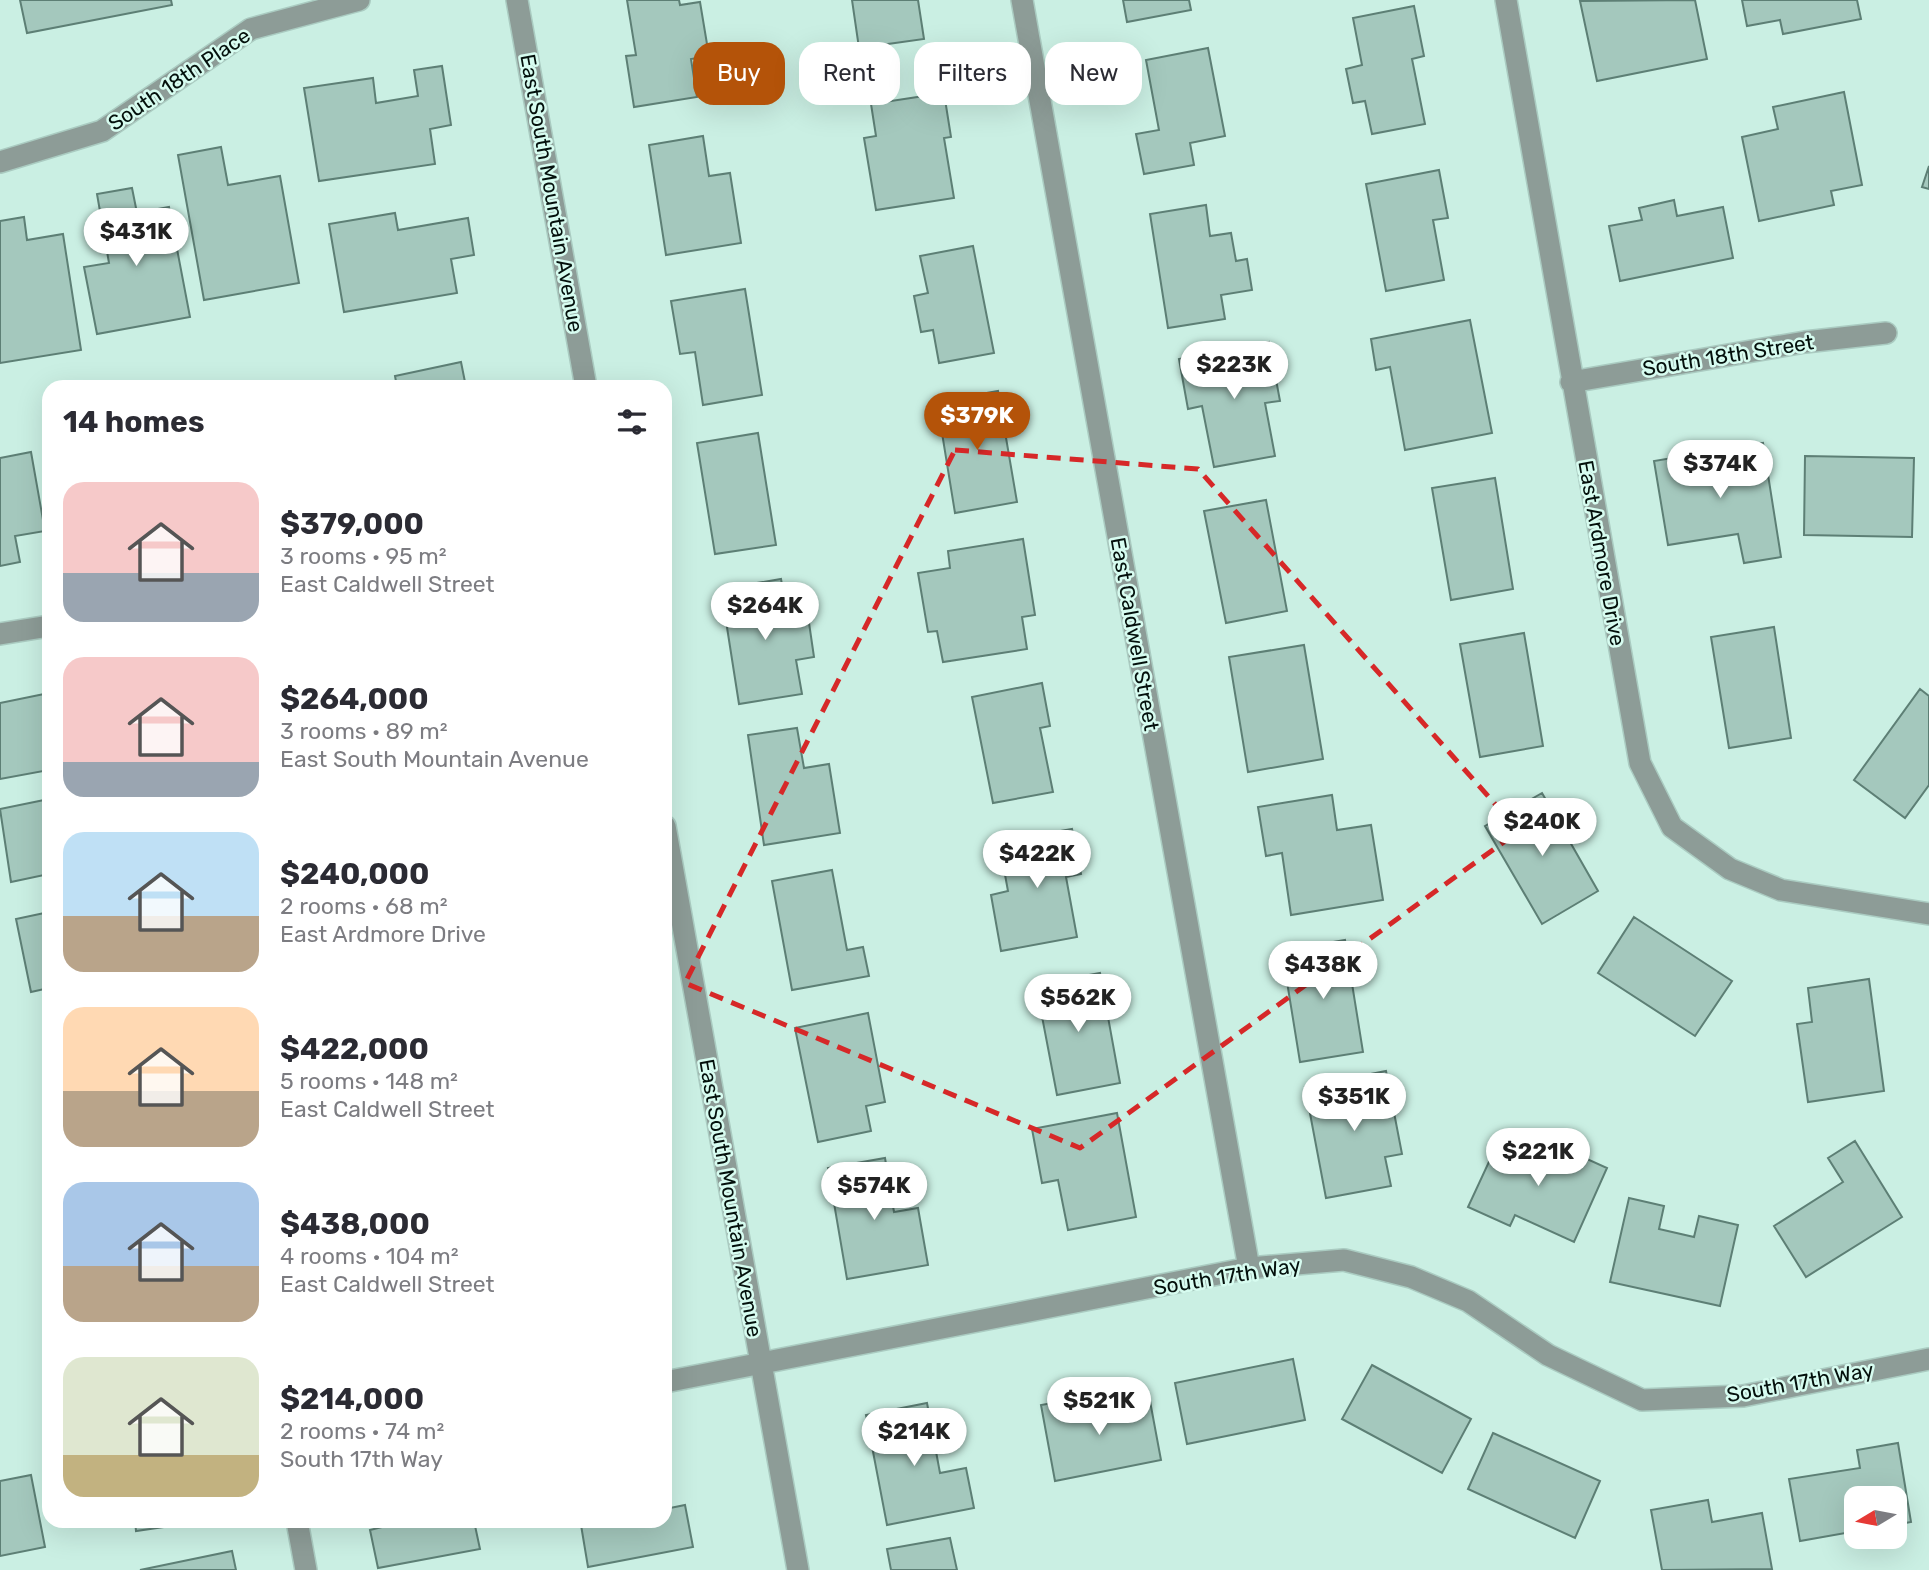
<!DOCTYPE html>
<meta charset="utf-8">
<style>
:root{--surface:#fff;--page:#f7f7f7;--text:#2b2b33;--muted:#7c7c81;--accent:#b45309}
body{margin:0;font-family:Rubik,sans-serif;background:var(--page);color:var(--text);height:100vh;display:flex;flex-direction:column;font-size:26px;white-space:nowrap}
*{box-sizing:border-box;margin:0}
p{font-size:23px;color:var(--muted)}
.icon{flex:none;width:38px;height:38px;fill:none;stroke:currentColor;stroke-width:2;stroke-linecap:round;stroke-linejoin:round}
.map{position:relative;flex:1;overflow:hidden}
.details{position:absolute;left:42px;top:380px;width:630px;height:1148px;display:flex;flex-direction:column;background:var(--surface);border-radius:21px;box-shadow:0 7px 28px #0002}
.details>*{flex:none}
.top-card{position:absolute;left:693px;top:42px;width:665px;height:63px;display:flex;gap:14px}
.needle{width:46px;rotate:260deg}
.buttons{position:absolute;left:1844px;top:1486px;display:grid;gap:14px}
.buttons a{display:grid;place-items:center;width:63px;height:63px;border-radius:14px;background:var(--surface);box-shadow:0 7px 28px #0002;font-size:35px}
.price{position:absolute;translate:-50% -60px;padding:0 16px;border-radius:24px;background:#fff;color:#222;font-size:23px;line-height:46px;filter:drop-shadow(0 2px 4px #0008)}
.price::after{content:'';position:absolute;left:50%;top:42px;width:21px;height:16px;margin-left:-10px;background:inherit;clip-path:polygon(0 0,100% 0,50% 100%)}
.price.selected{background:var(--accent);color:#fff}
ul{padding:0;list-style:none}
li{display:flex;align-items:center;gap:21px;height:175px;padding:0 21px}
li span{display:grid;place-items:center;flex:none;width:196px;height:140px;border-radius:21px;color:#555}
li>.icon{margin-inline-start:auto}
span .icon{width:84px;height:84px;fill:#fffc;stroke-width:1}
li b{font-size:30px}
h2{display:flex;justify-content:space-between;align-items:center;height:84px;padding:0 21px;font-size:30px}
.pill{padding:0 24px;border-radius:21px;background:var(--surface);box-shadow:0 7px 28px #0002;font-size:24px;line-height:63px}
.pill.selected{background:var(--accent);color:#fff}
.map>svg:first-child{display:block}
.building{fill:#a4c8bd;stroke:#5d7f75;stroke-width:2}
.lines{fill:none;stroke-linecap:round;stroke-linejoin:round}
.street-casing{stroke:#aacbc1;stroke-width:24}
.street{stroke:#8d9c97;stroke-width:21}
.marked{fill:none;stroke:#d62828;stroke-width:5;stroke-dasharray:14 9;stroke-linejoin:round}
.labels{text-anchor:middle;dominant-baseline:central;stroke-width:5;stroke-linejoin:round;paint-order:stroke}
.street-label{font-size:21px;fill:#04100c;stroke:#d7fcf0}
</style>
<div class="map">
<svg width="1929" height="1570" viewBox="0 0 1929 1570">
<rect width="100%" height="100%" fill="#caefe3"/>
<path class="building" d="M20 0H171L172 5 27 33Z
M627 0H679L680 5 700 2 709 56 691 59 697 97 634 107 626 56 636 55Z
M852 0H918L924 39 859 48Z
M1123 0H1189L1191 10 1127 22Z
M1695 0 1707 59 1597 81 1580 1Z
M1742 0H1857L1861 19 1783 34 1780 20 1747 26Z
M1414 6 1424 56 1412 59 1425 124 1372 134 1365 101 1353 103 1346 69 1362 65 1353 18Z
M1208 48 1225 136 1190 143 1194 165 1144 174 1136 134 1159 130 1146 60Z
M442 66 451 125 430 129 435 164 319 181 304 88 373 78 376 103 418 96 414 70Z
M1844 92 1862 185 1831 191 1834 205 1759 221 1742 137 1778 129 1773 107Z
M944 93 951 137 944 138 954 198 876 210 864 138 876 136 871 104Z
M703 136 709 176 730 173 741 243 666 255 649 145Z
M221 147 228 185 280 176 299 283 204 300 178 155Z
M1929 166V189L1922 187Z
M1439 170 1448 218 1433 220 1444 280 1386 291 1366 184Z
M132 188 137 213 169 207 190 317 97 334 84 267 109 263 97 194Z
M1674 200 1677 216 1723 207 1733 258 1620 281 1609 226 1642 220 1639 208Z
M1206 205 1210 236 1231 233 1236 261 1247 259 1252 290 1221 295 1225 319 1168 328 1150 214Z
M395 213 398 230 468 218 474 255 451 259 457 293 344 312 329 224Z
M24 217 27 240 63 234 81 350 0 363V221Z
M973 246 994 353 939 363 933 330 921 332 914 296 928 293 920 256Z
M745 289 762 395 703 405 695 352 680 354 671 301Z
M1470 320 1492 433 1405 450 1390 367 1376 370 1371 339Z
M1269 342 1280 401 1265 403 1275 456 1214 467 1202 406 1188 409 1179 359Z
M461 362 466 387H397L395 376Z
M998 391 1017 502 955 513 937 402Z
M758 433 776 545 715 554 697 443Z
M1763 443 1781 557 1744 563 1738 534 1668 545 1654 461Z
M31 452 45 531 15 536 20 562 0 566V458Z
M1805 456 1914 458 1912 537 1804 535Z
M1495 478 1513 589 1451 600 1432 488Z
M1266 500 1287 611 1226 623 1204 511Z
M1023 539 1035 615 1022 617 1027 649 943 662 937 631 928 632 918 573 950 568 948 551Z
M781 579 788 619 808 616 814 657 796 660 802 694 739 704 721 589Z
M1774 627 1791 738 1729 748 1711 637Z
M1524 633 1543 746 1480 757 1460 644Z
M1304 645 1323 759 1248 772 1229 657Z
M1042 683 1050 726 1040 728 1053 792 993 803 972 697Z
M1920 689 1929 696V785L1905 818 1854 780Z
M49 693V770L0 779V703Z
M797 728 804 768 829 764 840 833 764 845 748 735Z
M1542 793 1598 891 1542 924 1485 826Z
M1332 795 1337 830 1371 825 1383 900 1291 915 1282 853 1266 856 1258 807Z
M49 799V874L11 882 0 809Z
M1072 829 1081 874 1066 877 1077 937 1001 951 991 895 1008 891 999 842Z
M832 870 847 950 863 947 869 976 792 990 772 881Z
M49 912V988L31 992 16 919Z
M1634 917 1732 981 1695 1036 1598 973Z
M1345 940 1363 1052 1300 1062 1282 951Z
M1100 973 1120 1083 1057 1095 1036 985Z
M1869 979 1884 1091 1808 1102 1797 1024 1812 1022 1808 988Z
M868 1013 885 1102 866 1106 871 1131 818 1142 795 1028Z
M1386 1071 1402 1154 1385 1157 1391 1186 1326 1198 1305 1087Z
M1117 1113 1136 1217 1068 1230 1058 1180 1042 1183 1032 1129Z
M1500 1138 1547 1159 1554 1144 1607 1168 1574 1242 1515 1215 1510 1226 1468 1207Z
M1855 1141 1902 1217 1806 1277 1774 1226 1843 1182 1828 1158Z
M885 1158 894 1212 918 1208 928 1265 847 1279 828 1168Z
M1629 1198 1664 1206 1659 1229 1694 1237 1699 1216 1738 1225 1720 1306 1610 1282Z
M1293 1359 1305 1420 1187 1444 1175 1383Z
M1372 1365 1471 1419 1442 1473 1342 1419Z
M1087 1397 1090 1412 1150 1401 1161 1460 1055 1481 1041 1405Z
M927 1403 940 1473 966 1468 974 1508 887 1525 866 1415Z
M1493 1433 1600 1481 1575 1538 1468 1489Z
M1898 1443 1911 1522 1895 1525V1498H1857V1531L1800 1541 1789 1479 1860 1468 1857 1450Z
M31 1475 45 1547 0 1556V1481Z
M1708 1500 1712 1522 1762 1513 1772 1569 1662 1570 1651 1510Z
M685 1505 693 1547 588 1567 581 1525 605 1521H665V1509Z
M135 1521H205L136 1531Z
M406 1521H474L480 1549 378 1568 370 1530Z
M950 1538 957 1570H891L887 1549Z
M232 1551 236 1570H140Z"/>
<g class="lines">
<g class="street-casing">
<path id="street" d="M517 0 586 387
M1022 0 1249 1268
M1506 0 1640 763 1672 827 1730 869 1781 890 1929 914
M0 162 102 131 251 29 359 0
M1571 382 1805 342 1886 333
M0 634 49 626
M665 826 798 1570
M665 1382 1249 1268 1344 1260 1411 1277 1468 1301 1548 1355 1642 1400 1743 1396 1929 1359
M297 1521 306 1570"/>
</g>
<use href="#street" class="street"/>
</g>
<path class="marked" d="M955 450 1198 469 1519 831 1080 1148 685 983Z"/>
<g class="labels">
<g class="street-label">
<text transform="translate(179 79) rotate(-34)">South 18th Place</text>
<text transform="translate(552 193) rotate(80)">East South Mountain Avenue</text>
<text transform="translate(1728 355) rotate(-9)">South 18th Street</text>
<text transform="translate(1602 553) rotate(80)">East Ardmore Drive</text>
<text transform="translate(1135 634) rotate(80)">East Caldwell Street</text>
<text transform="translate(731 1198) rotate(80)">East South Mountain Avenue</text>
<text transform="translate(1227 1276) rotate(-9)">South 17th Way</text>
<text transform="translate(1800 1382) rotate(-10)">South 17th Way</text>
</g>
</g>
</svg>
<div class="buttons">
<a><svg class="needle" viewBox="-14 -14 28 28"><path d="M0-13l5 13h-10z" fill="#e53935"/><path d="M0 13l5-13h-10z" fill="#7c7c81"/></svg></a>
</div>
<b class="price" style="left:136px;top:268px">$431K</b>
<b class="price" style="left:1234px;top:401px">$223K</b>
<b class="price selected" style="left:977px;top:452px">$379K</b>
<b class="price" style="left:1720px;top:500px">$374K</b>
<b class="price" style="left:765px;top:642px">$264K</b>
<b class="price" style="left:1542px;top:858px">$240K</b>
<b class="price" style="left:1037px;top:890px">$422K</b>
<b class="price" style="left:1323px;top:1001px">$438K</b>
<b class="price" style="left:1078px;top:1034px">$562K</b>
<b class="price" style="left:1354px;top:1133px">$351K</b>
<b class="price" style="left:1538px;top:1188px">$221K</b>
<b class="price" style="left:874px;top:1222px">$574K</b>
<b class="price" style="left:1099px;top:1437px">$521K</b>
<b class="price" style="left:914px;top:1468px">$214K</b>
<div class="top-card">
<a class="pill selected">Buy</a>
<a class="pill">Rent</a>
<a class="pill">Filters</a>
<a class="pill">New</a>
</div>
<section class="details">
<h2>14 homes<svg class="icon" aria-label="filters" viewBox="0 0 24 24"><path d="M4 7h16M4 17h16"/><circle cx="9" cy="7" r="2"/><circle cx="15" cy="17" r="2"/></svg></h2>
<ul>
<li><span style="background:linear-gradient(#f6c9c9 65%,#9aa5b1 0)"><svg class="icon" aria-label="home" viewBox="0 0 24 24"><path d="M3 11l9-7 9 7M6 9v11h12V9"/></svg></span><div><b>$379,000</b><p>3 rooms · 95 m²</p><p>East Caldwell Street</p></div></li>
<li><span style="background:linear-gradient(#f6c9c9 75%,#9aa5b1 0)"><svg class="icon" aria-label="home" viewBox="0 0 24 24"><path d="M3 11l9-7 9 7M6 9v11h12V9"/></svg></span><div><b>$264,000</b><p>3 rooms · 89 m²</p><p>East South Mountain Avenue</p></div></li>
<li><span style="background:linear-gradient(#bfe0f5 60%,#b9a48a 0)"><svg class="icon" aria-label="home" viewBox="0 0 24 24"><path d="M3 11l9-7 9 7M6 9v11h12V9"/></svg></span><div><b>$240,000</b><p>2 rooms · 68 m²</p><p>East Ardmore Drive</p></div></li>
<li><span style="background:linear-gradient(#ffd9b3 60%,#b9a48a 0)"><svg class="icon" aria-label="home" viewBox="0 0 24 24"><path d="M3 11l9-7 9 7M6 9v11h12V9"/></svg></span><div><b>$422,000</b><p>5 rooms · 148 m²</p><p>East Caldwell Street</p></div></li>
<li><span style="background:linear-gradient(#a9c7e8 60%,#b9a48a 0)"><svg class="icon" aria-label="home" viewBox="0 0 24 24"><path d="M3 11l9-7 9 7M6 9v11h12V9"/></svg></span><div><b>$438,000</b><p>4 rooms · 104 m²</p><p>East Caldwell Street</p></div></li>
<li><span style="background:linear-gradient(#dfe7d0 70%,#c2b280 0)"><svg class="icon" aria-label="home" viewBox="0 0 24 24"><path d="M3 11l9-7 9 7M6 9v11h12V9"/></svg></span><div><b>$214,000</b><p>2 rooms · 74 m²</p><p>South 17th Way</p></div></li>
</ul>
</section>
</div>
